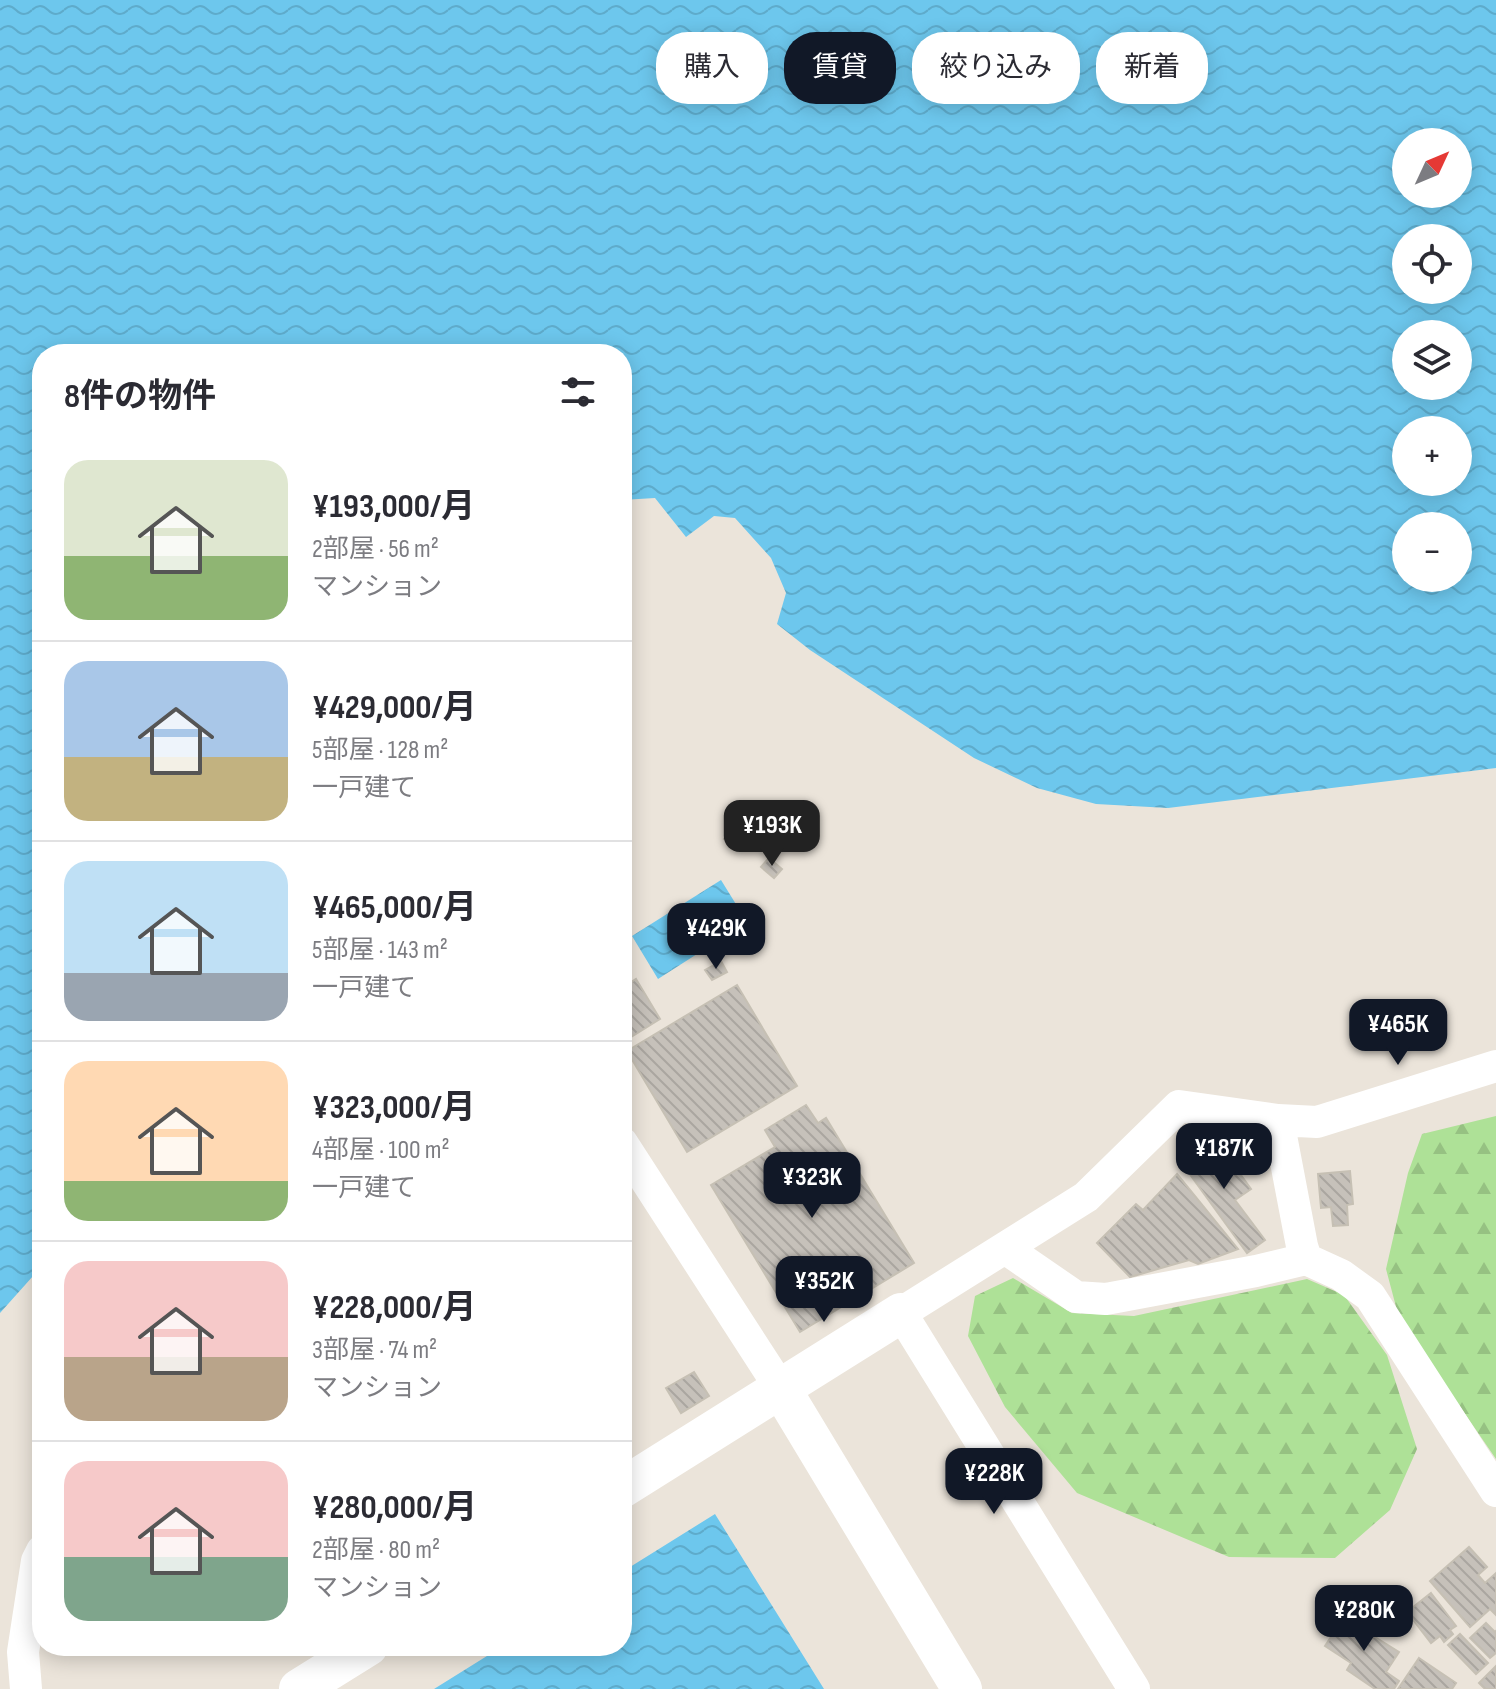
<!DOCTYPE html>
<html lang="ja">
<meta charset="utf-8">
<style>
:root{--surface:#fff;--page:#f7f7f7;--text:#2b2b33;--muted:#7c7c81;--line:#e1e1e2;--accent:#111827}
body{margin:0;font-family:"Sofia Sans Condensed","Noto Sans JP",sans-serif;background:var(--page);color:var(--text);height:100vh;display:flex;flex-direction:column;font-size:30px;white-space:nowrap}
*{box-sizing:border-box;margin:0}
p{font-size:26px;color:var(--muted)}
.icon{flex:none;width:44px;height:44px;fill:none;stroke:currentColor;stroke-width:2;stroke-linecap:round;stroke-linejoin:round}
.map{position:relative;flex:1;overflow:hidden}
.side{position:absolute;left:32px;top:344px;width:600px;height:1312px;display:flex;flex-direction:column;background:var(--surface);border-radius:32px;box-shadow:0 4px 20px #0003}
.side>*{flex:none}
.guide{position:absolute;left:656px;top:32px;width:720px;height:72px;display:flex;gap:16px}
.needle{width:52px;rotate:46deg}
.buttons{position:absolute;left:1392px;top:128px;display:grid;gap:16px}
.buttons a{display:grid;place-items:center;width:80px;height:80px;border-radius:50%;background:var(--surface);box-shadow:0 4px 20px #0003;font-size:40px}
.price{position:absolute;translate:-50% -68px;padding:0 18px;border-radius:16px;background:var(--accent);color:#fff;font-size:26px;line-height:52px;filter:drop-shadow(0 2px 4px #0008)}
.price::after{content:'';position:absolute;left:50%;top:48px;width:24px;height:18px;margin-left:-12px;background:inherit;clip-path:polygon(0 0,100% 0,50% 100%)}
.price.on{background:#222;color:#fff}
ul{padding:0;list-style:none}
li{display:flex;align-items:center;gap:24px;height:200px;padding:0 32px}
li+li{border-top:2px solid var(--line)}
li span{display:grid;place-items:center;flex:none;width:224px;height:160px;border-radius:24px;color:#555}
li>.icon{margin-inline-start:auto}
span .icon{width:96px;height:96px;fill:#fffc;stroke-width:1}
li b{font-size:34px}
h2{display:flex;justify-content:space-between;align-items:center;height:96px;padding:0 32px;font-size:34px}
.pill{padding:0 28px;border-radius:32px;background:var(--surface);box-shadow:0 4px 20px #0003;font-size:28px;line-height:72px}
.pill.on{background:var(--accent);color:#fff}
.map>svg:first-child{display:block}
.forest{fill:url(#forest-firs)}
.water{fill:url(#water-waves);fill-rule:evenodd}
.building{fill:url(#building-back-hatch);stroke:#c6c0b4;stroke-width:2}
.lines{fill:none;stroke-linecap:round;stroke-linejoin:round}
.minor{stroke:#fff;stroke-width:32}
.tertiary{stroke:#fff;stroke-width:40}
</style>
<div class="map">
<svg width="1496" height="1689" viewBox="0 0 1496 1689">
<defs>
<pattern id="forest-firs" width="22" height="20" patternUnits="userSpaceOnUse" patternTransform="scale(2)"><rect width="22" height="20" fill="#aee197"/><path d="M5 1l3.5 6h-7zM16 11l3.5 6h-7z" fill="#96c182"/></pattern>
<pattern id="water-waves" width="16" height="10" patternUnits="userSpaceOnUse" patternTransform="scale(2)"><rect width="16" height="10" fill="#6dc7ed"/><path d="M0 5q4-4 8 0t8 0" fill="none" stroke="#5eabcb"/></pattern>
<pattern id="building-back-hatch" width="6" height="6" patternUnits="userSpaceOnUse" patternTransform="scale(2)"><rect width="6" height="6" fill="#c6c1ba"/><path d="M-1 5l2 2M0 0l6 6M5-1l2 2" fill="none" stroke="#aaa6a0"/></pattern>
</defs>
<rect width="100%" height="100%" fill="#ebe4da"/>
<path class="forest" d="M1496 1116V1459L1399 1318 1386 1269 1408 1173 1422 1134Z
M1013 1278 1072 1313 1134 1316 1307 1279 1344 1295 1387 1355 1417 1449 1390 1510 1335 1558 1229 1557 1077 1493 1005 1407 968 1336 975 1296Z"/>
<path class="water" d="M0 0H1496V768L1168 808 1096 804 1037 788 974 758 810 650 777 624 786 593 771 558 735 518 714 516 686 537 655 498 622 500V354H42V1266L0 1313ZM1406 142H1458V194H1406ZM1406 238H1458V290H1406ZM1406 334H1458V386H1406ZM1406 430H1458V482H1406ZM1406 526H1458V578H1406Z
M721 880 747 922 658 979 632 936Z
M715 1514 824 1689H434L503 1646H622V1572Z"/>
<path class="building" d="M737 818 747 824 734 845 724 839Z
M769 858 782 869 774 878 761 867Z
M721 961 727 972 712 980 705 970Z
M636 979 660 1019 623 1042 622 988Z
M737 985 797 1086 687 1152 627 1051Z
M806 1105 818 1123 826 1118 914 1263 800 1332 711 1185 775 1147 765 1130Z
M1215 1139 1251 1189 1235 1200 1265 1240 1247 1253 1181 1162Z
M1350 1171 1353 1204 1347 1205 1348 1225 1333 1226 1331 1207 1321 1208 1318 1174Z
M1177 1174 1238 1249 1198 1264 1189 1260 1130 1277 1097 1243 1136 1204 1143 1210Z
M694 1372 709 1396 681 1413 666 1388Z
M1469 1547 1487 1567 1478 1575 1485 1583 1496 1573V1615L1490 1609 1470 1627 1430 1581Z
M1431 1593 1456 1626 1450 1630 1453 1634 1444 1642 1440 1636 1431 1643 1407 1612Z
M1348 1611 1371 1625 1367 1632 1399 1652 1386 1672 1399 1681 1394 1689H1375L1347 1670 1351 1663 1325 1646Z
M1486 1623 1495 1632 1496 1631V1653L1490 1658 1470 1638Z
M1460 1634 1488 1663 1476 1674 1448 1645Z
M1419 1658 1456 1683 1452 1689H1398Z
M1496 1666V1689H1485L1479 1683Z"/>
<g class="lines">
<path class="minor" d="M1278 1120 1302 1246 1306 1259 1341 1275 1370 1296 1496 1491
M622 1143 781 1389
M1005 1248 1076 1297 1106 1299 1256 1271 1306 1259
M26 1689 23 1652 37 1561 42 1551
M1134 1689 901 1313 1086 1197 1179 1106 1278 1120 1317 1122 1496 1066"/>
<path class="tertiary" d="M781 1389 962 1689
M622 1488 901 1313
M299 1689 368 1646"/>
</g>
</svg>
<div class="buttons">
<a><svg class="needle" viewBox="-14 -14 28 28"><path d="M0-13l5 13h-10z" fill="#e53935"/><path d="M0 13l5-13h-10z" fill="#7c7c81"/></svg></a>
<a><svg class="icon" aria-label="locate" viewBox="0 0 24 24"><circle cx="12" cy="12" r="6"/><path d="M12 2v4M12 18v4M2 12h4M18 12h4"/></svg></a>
<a><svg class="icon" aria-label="layers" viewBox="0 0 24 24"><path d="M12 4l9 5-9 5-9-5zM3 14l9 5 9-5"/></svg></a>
<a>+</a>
<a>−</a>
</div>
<b class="price on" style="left:772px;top:868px">¥193K</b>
<b class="price" style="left:716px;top:971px">¥429K</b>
<b class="price" style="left:1398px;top:1067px">¥465K</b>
<b class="price" style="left:1224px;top:1191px">¥187K</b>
<b class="price" style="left:812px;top:1220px">¥323K</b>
<b class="price" style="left:824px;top:1324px">¥352K</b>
<b class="price" style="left:994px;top:1516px">¥228K</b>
<b class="price" style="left:1364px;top:1653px">¥280K</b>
<div class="guide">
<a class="pill">購入</a>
<a class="pill on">賃貸</a>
<a class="pill">絞り込み</a>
<a class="pill">新着</a>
</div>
<section class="side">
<h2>8件の物件<svg class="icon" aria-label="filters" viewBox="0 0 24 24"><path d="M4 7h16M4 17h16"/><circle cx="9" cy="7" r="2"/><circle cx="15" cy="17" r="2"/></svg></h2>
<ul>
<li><span style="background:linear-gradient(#dfe7d0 60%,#8fb573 0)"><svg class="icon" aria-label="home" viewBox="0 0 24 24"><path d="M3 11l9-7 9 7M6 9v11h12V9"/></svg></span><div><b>¥193,000/月</b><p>2部屋 · 56 m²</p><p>マンション</p></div></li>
<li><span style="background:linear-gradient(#a9c7e8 60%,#c2b280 0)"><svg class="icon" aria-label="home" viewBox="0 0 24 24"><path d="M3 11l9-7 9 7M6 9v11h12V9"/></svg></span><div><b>¥429,000/月</b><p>5部屋 · 128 m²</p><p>一戸建て</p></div></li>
<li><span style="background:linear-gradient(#bfe0f5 70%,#9aa5b1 0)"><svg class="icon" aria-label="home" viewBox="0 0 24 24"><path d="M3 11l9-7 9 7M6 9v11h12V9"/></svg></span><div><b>¥465,000/月</b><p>5部屋 · 143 m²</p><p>一戸建て</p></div></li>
<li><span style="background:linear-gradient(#ffd9b3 75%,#8fb573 0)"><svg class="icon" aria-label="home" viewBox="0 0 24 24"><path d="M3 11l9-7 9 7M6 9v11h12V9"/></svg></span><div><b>¥323,000/月</b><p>4部屋 · 100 m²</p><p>一戸建て</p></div></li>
<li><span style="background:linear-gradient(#f6c9c9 60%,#b9a48a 0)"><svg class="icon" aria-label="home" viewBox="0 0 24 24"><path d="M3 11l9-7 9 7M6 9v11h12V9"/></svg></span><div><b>¥228,000/月</b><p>3部屋 · 74 m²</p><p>マンション</p></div></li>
<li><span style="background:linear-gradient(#f6c9c9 60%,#7fa58c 0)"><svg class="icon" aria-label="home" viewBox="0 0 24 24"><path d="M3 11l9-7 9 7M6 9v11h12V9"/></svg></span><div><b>¥280,000/月</b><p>2部屋 · 80 m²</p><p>マンション</p></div></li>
</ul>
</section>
</div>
